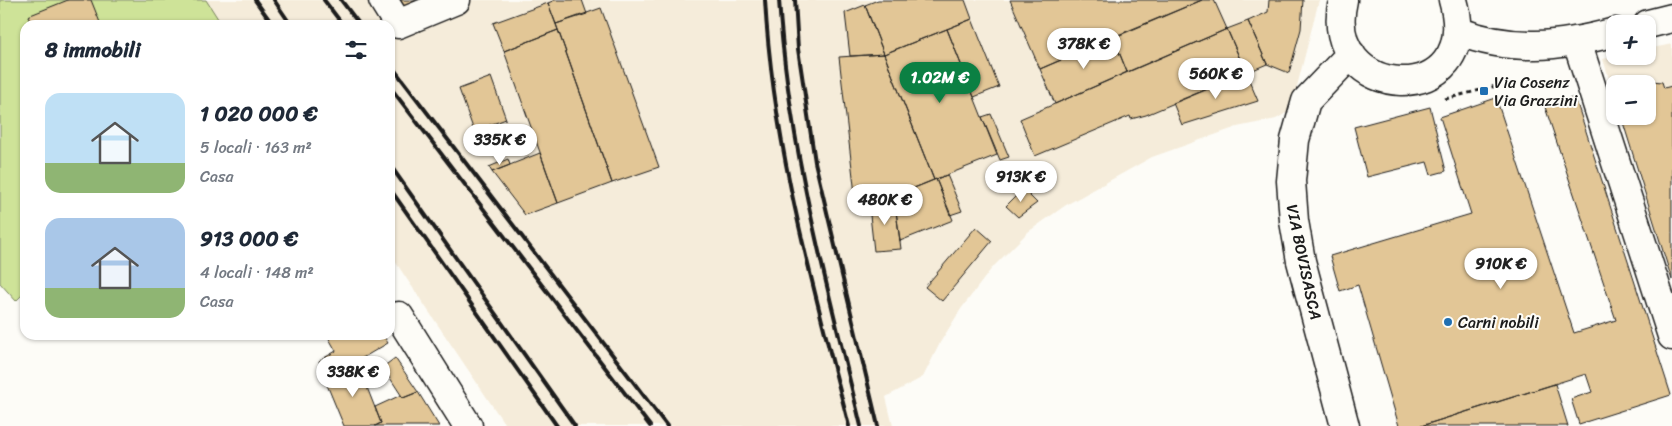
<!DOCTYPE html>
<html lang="it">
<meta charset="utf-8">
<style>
:root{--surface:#fff;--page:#f2f2f3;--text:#1f2937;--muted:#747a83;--accent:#0b8043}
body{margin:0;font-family:Sriracha,sans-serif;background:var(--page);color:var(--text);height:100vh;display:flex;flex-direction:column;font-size:19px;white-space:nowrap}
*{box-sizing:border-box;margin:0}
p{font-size:16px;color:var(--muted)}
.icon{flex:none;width:28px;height:28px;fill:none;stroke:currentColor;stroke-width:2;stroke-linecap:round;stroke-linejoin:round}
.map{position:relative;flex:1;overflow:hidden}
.details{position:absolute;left:20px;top:20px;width:375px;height:320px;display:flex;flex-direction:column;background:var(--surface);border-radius:15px;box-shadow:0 1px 4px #0004}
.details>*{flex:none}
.controls{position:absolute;left:1606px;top:15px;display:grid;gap:10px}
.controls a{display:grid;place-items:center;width:50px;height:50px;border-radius:10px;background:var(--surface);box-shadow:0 1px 4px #0004;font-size:25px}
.price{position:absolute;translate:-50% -42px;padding:0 11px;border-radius:18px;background:#fff;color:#222;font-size:16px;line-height:32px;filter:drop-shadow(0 1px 2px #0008)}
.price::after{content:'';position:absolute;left:50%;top:30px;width:15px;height:11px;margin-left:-8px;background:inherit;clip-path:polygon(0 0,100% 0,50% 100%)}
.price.current{background:var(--accent);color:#fff}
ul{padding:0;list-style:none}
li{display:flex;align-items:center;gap:15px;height:125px;padding:0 25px}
li span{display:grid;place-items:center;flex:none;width:140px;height:100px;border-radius:15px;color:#555}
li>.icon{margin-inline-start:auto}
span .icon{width:60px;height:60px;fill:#fffc;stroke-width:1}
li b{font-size:21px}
h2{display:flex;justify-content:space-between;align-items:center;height:60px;padding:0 25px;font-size:21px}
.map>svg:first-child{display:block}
.built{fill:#f5ecda}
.green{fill:#cee398;stroke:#75805a}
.building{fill:#e2c696;stroke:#1c1c1c}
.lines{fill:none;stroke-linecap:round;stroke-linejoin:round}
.minor-casing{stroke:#1c1c1c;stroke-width:31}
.path{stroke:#1c1c1c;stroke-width:3;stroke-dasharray:4 4;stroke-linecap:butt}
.minor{stroke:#fdfcf7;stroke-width:28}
.rail{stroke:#1c1c1c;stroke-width:4}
.poi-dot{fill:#1f6fb2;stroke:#fdfcf7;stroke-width:2}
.labels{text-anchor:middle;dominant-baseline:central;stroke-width:4;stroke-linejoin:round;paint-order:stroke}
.poi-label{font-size:16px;fill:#1c1c1c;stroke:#fdfcf7;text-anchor:start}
.street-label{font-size:16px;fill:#1c1c1c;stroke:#fdfcf7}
</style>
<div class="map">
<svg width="1672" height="426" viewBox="0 0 1672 426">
<rect width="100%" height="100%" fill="#fdfcf7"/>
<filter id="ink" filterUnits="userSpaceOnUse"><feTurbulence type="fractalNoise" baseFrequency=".02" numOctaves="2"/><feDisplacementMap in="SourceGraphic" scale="10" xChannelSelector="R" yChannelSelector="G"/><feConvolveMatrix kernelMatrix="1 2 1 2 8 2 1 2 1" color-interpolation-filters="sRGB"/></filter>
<g filter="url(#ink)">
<path class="built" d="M206 0H1319L1291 110 1276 119 1237 127 1152 157 1066 205 1028 232 992 268 961 309 941 341 923 377 886 397 893 426H506L390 254V25H222Z
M1672 44V280L1621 116H1648V84H1615V97L1603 59 1617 56H1648V49Z"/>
<path class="green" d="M0 0H206L222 25H25V292L16 301 0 283Z"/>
<path class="building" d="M68 0H91L101 25H31L28 16Z
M396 0H416L401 9Z
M555 0H582L587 14 556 24 548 3Z
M878 0H965L972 19 884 54 865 5Z
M1010 0H1202L1040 69Z
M1202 0H1214L1227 29 1127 72 1113 37Z
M1269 0H1303L1301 29 1289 73 1267 64 1248 21 1268 12Z
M548 3 558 30 504 51 493 23Z
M865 5 884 54 850 56 845 13Z
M601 8 659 167 612 183 556 24Z
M972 19 999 87 974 97 947 29Z
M1248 21 1267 64 1246 73 1227 29Z
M947 29 997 155 934 180 884 54Z
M1227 29 1246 73 1146 115 1131 119 1130 116 1035 156 1020 119Z
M558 30 612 183 558 203 504 51Z
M1113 37 1127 72 1055 104 1040 69Z
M884 54 934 180 857 211 839 57Z
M1246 73 1258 101 1182 125 1173 103Z
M491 77 506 119 474 131 459 89Z
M1632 79 1662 82 1664 88 1672 86V280L1621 116H1648V84H1616Z
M1575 97 1671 395 1579 424 1571 399 1592 392 1586 374 1421 426H1399L1358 285 1340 291 1330 256 1471 214 1440 117 1496 98 1574 333 1616 320 1545 107Z
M1430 107 1446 171 1431 175 1427 162 1367 177 1354 127Z
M991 114 1009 157 1000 160 982 117Z
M540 153 558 203 525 215 492 172Z
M508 159 510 165 492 172 489 167Z
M947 175 962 211 950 215 936 179Z
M936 179 953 220 900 241 894 196Z
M1023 189 1037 203 1018 217 1006 206Z
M894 196 901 249 874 251 869 206Z
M976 227 992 241 942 301 925 287Z
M327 335H383L388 343 325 380 319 361 336 351Z
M395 358 418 392 403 398 383 367Z
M357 362 381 423 375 426H344L325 380Z
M1555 384 1568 426H1421Z
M418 392 439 426H375L381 423 375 407 401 395 403 398Z"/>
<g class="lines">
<g class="minor-casing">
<path id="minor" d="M383 0 398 24 456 0
M1343 0C1319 104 1485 112 1453 0
M1648 24 1672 18
M1457 31C1511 52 1560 47 1615 32
M1577 42 1672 336
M399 316 468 426
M1345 426 1301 261 1294 221 1291 181 1295 140 1306 101 1351 54"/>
</g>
<path class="path" d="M1445 99 1500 85"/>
<use href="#minor" class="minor"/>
<path class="rail" d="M255 0 273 25
M274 0 291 25
M324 0 343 25
M341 0 360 25
M765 0C773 147 813 285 849 426
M779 0C788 145 827 285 861 426
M795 0 798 49 815 162 878 426
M390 64 667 426
M390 87 650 426
M390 165 575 426
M390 189 557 426"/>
</g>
</g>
<g class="poi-dot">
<rect x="1479" y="86" width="10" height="10" rx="2.5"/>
<circle cx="1448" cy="322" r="5"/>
</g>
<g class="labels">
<g class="poi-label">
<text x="1494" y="82">Via Cosenz<tspan x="1494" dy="18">Via Grazzini</tspan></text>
<text x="1458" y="322">Carni nobili</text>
</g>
<g class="street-label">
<text transform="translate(1304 262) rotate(78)">VIA BOVISASCA</text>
</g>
</g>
</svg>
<div class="controls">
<a>+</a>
<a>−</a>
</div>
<b class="price" style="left:1084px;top:70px">378K €</b>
<b class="price" style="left:1216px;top:100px">560K €</b>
<b class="price current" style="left:940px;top:104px">1.02M €</b>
<b class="price" style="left:500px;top:166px">335K €</b>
<b class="price" style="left:1021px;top:203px">913K €</b>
<b class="price" style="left:885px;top:226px">480K €</b>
<b class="price" style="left:1501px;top:290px">910K €</b>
<b class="price" style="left:353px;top:398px">338K €</b>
<section class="details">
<h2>8 immobili<svg class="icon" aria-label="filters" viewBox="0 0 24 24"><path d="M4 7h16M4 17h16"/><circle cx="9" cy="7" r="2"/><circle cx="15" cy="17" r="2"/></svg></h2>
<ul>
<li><span style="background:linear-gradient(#bfe0f5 70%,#8fb573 0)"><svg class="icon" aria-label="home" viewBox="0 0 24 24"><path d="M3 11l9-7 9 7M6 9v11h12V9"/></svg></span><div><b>1 020 000 €</b><p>5 locali · 163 m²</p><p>Casa</p></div></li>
<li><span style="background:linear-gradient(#a9c7e8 70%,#8fb573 0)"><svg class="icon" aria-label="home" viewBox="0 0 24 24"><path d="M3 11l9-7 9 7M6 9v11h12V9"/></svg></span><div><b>913 000 €</b><p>4 locali · 148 m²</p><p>Casa</p></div></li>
</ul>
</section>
</div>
